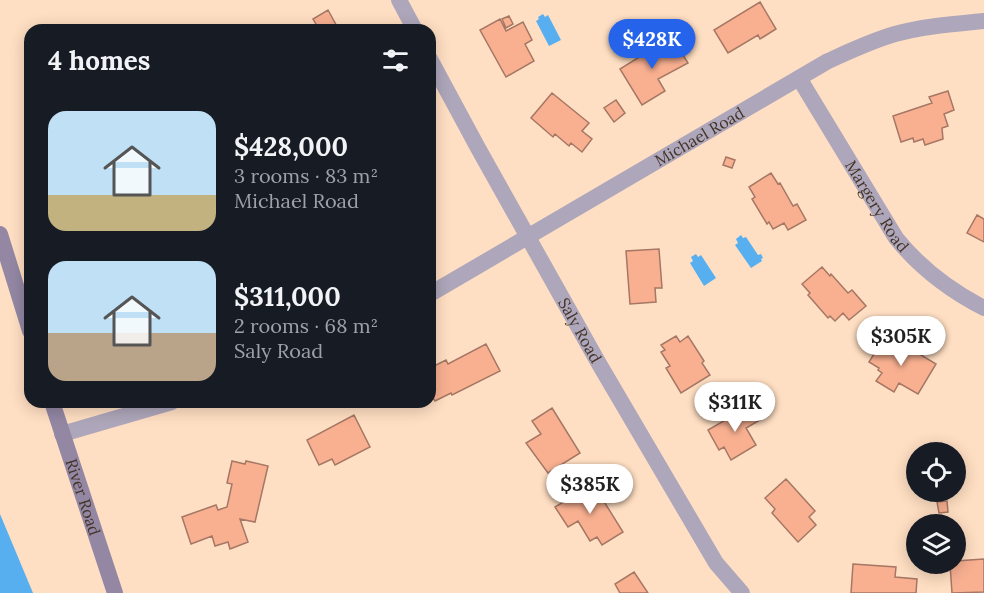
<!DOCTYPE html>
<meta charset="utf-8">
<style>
:root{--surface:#171b24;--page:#20242c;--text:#f1f3f6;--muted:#9ea1a6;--accent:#2563eb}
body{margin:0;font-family:Lora,serif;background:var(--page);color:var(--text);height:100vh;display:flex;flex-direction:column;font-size:22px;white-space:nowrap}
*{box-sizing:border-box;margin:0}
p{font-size:20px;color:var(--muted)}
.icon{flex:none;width:33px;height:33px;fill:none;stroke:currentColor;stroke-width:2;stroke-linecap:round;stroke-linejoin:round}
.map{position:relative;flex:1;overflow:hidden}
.details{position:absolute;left:24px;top:24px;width:412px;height:384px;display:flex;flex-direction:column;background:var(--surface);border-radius:18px;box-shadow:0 3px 15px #0003}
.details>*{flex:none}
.fabs{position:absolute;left:906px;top:442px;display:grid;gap:12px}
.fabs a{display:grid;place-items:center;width:60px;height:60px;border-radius:50%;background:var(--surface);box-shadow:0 3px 15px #0003;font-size:30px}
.price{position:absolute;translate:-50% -51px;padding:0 14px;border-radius:21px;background:#fff;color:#222;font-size:20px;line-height:39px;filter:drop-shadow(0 2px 3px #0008)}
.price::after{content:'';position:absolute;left:50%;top:36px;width:18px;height:14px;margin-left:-9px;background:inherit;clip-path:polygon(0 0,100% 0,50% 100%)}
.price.on{background:var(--accent);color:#fff}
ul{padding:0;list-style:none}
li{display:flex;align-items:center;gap:18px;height:150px;padding:0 24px}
li span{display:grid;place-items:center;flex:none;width:168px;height:120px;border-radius:18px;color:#555}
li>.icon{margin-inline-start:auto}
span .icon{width:72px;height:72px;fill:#fffc;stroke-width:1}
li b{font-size:26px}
h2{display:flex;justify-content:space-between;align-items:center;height:72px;padding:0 24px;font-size:26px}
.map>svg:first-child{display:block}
.water{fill:#57aff0}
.building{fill:#f9b091;stroke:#a57764;stroke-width:1.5}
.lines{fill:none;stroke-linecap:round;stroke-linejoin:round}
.minor{stroke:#aea6ba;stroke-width:16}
.secondary{stroke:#9387a4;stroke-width:16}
.labels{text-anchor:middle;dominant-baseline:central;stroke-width:5;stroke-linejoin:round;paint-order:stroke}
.street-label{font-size:16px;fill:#433426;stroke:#f9f1ea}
</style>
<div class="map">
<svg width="984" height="593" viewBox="0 0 984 593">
<rect width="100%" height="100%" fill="#ffdfc3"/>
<path class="water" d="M543 14 545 17 548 15 561 40 549 46 536 21 539 19 538 17Z
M741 235 743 238 746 237 758 255 761 254 763 258 761 259 762 261 751 268 735 245 738 243 736 239Z
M696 254 698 257 701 255 716 278 704 286 690 263 693 261 691 257Z
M0 514 33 593H0Z"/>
<path class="building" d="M760 2 776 29 760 39 758 35 728 53 714 30Z
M328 10 339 30 344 27 345 30H310L317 26 313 19Z
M509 16 513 24 506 28 502 19Z
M500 19 506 31 523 22 532 40 525 44 534 61 506 77 480 30Z
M651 40 660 54 676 44 688 63 658 79 665 91 642 105 620 69 641 56 637 49Z
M948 91 954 110 944 114 948 126 942 128 943 139 925 145 923 139 914 142 913 138 901 142 893 116 932 103 929 97Z
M552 93 589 123 582 131 592 139 582 152 571 143 569 146 555 134 553 137 531 118Z
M616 100 625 113 614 122 604 108Z
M726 157 735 160 732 168 723 165Z
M771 173 778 184 780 183 793 206 797 204 806 220 788 230 784 223 773 229 769 222 767 224 752 199 755 197 749 187Z
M977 215 984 219V242L967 233Z
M659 249 662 288H655L656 302 630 304 626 251Z
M822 267 830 276 831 274 848 293 852 290 866 306 849 320 843 313 835 321 830 316 828 318 808 295 810 293 802 284Z
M676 336 680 342 688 336 704 361 702 363 710 375 681 393 666 368 670 366 661 352 665 350 661 345Z
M883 339 900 348 903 344 936 364 918 394 899 383 894 392 876 381 882 373 878 370 879 368 869 362Z
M486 344 500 371 452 395 451 393 435 401 430 393V368L446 360 448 364Z
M751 405 760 420 746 428 756 445 731 460 724 447 719 450 708 430Z
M552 408 580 453 548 473 526 443 541 434 532 421Z
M354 415 370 447 335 465 332 459 319 465 307 440Z
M232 461 245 464 246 461 268 466 255 522 240 519 248 542 230 549 228 542 215 546 212 536 191 544 182 517 216 505 218 510 227 507 232 484 227 483Z
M786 479 815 511 809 517 816 525 798 542 772 513 775 509 765 498Z
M593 484 623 532 602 545 597 537 590 541 578 521 568 527 555 507Z
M947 501 948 512 939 513 937 502Z
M984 559V592L952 593 950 564H956V561Z
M853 564 896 567 895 577 917 579 916 593H851Z
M634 572 648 593H620L615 584Z"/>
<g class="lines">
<g class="minor">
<path d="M399 0 415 30"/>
<path id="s1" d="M430 59 478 148 598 362 716 563 742 593"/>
<path id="s2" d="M799 78 896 238C921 269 949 290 984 308"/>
<path id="s3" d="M430 294 828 61C850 51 871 41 895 34 924 26 954 24 984 21"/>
<path d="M62 434 172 402"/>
</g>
<g class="secondary">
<path d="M0 234 30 331"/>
<path id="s4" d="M52 402 115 593"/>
</g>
</g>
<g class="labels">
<g class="street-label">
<text stroke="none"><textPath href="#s3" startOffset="312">Michael Road</textPath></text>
<text stroke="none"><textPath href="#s2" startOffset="150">Margery Road</textPath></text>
<text stroke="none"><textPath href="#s1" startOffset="310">Saly Road</textPath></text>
<text stroke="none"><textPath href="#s4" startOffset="100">River Road</textPath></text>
</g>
</g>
</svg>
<div class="fabs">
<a><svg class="icon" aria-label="locate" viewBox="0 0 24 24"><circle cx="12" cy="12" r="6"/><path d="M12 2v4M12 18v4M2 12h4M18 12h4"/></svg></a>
<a><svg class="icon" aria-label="layers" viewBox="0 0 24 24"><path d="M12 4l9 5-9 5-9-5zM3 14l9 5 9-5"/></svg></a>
</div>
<b class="price on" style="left:652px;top:70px">$428K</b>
<b class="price" style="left:901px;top:367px">$305K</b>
<b class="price" style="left:735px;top:433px">$311K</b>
<b class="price" style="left:590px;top:515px">$385K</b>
<section class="details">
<h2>4 homes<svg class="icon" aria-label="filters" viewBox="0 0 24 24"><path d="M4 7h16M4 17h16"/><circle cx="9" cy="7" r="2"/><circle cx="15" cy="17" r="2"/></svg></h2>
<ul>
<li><span style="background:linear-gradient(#bfe0f5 70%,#c2b280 0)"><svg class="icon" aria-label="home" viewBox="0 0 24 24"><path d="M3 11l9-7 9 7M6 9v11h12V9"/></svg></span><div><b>$428,000</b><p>3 rooms · 83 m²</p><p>Michael Road</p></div></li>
<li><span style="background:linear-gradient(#bfe0f5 60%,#b9a48a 0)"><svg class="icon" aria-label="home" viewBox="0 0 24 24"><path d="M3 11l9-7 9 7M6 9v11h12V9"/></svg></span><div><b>$311,000</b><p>2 rooms · 68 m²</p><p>Saly Road</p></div></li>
</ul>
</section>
</div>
